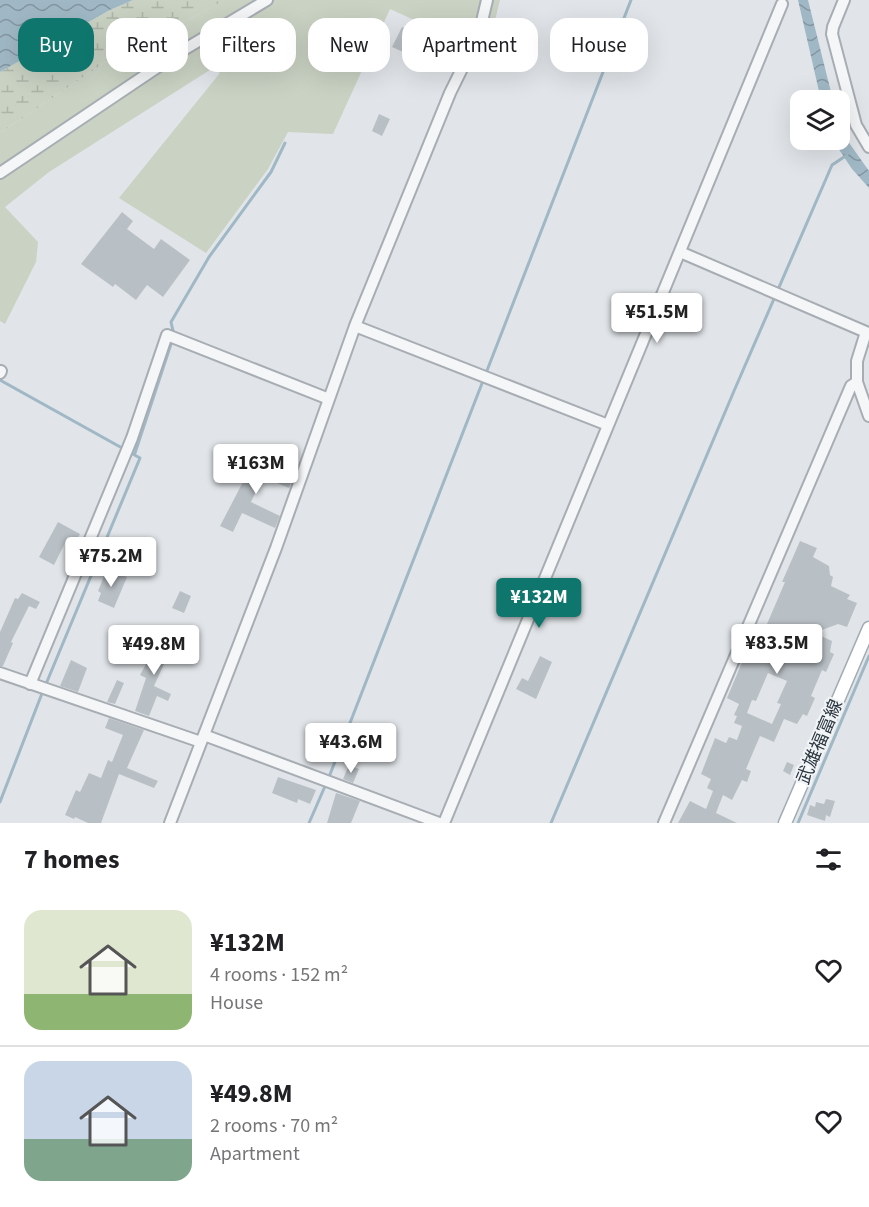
<!DOCTYPE html>
<meta charset="utf-8">
<style>
:root{--surface:#fff;--page:#f2f2f2;--text:#202124;--muted:#757577;--line:#e0e0e0;--accent:#0f766e}
body{margin:0;font-family:"Source Sans 3","Noto Sans JP",sans-serif;background:var(--page);color:var(--text);height:100vh;display:flex;flex-direction:column;font-size:22px;white-space:nowrap}
*{box-sizing:border-box;margin:0}
p{font-size:20px;color:var(--muted)}
.icon{flex:none;width:33px;height:33px;fill:none;stroke:currentColor;stroke-width:2;stroke-linecap:round;stroke-linejoin:round}
.map{position:relative;height:823px;overflow:hidden}
.panel{display:flex;flex-direction:column;background:var(--surface);flex:1}
.panel>*{flex:none}
.top-card{position:absolute;left:18px;top:18px;width:834px;height:54px;display:flex;gap:12px}
.fabs{position:absolute;left:790px;top:90px;display:grid;gap:12px}
.fabs a{display:grid;place-items:center;width:60px;height:60px;border-radius:12px;background:var(--surface);box-shadow:0 6px 24px #0002;font-size:30px}
.price{position:absolute;translate:-50% -51px;padding:0 14px;border-radius:6px;background:#fff;color:#222;font-size:20px;line-height:39px;filter:drop-shadow(0 2px 3px #0008)}
.price::after{content:'';position:absolute;left:50%;top:36px;width:18px;height:14px;margin-left:-9px;background:inherit;clip-path:polygon(0 0,100% 0,50% 100%)}
.price.on{background:var(--accent);color:#fff}
ul{padding:0;list-style:none}
li{display:flex;align-items:center;gap:18px;height:150px;padding:0 24px}
li+li{border-top:2px solid var(--line)}
li span{display:grid;place-items:center;flex:none;width:168px;height:120px;border-radius:18px;color:#555}
li>.icon{margin-inline-start:auto}
span .icon{width:72px;height:72px;fill:#fffc;stroke-width:1}
li b{font-size:26px}
h2{display:flex;justify-content:space-between;align-items:center;height:72px;padding:0 24px;font-size:26px}
.tag{padding:0 21px;border-radius:18px;background:var(--surface);box-shadow:0 6px 24px #0002;font-size:21px;line-height:54px}
.tag.on{background:var(--accent);color:#fff}
.map>svg:first-child{display:block}
.green{fill:#c9d2c3}
.wetland{fill:url(#wetland-marsh)}
.water{fill:url(#water-waves)}
.lines{fill:none;stroke-linecap:round;stroke-linejoin:round}
.stream{stroke:#a0b8c5;stroke-width:3}
.building{fill:#b9c0c5;fill-rule:evenodd}
.minor-casing{stroke:#a7adb3;stroke-width:14}
.major-casing{stroke:#a2acb3;stroke-width:15}
.minor{stroke:#f4f6f7;stroke-width:10}
.major{stroke:#fff;stroke-width:12}
.labels{text-anchor:middle;dominant-baseline:central;stroke-width:4.5;stroke-linejoin:round;paint-order:stroke}
.street-label{font-size:18px;fill:#2b363f;stroke:#f1f4f6}
</style>
<div class="map">
<svg width="869" height="823" viewBox="0 0 869 823">
<defs>
<pattern id="wetland-marsh" width="20" height="14" patternUnits="userSpaceOnUse" patternTransform="scale(1.5)"><rect width="20" height="14" fill="#c9d2c3"/><path d="M1 5h8M5 5V1M11 12h8M15 12V8" fill="none" stroke="#adb5a9"/></pattern>
<pattern id="water-waves" width="16" height="10" patternUnits="userSpaceOnUse" patternTransform="scale(1.5)"><rect width="16" height="10" fill="#a0b8c5"/><path d="M0 5q4-4 8 0t8 0" fill="none" stroke="#8396a1"/></pattern>
</defs>
<rect width="100%" height="100%" fill="#e1e5e9"/>
<path class="green" d="M225 0H500L488 49 458 40 390 9 333 134 288 132 268 169 206 253 119 198 220 73 213 68 49 172 5 207 38 242 36 262 5 324 0 321V133L147 34 186 21Z"/>
<path class="wetland" d="M133 0H225L186 21 147 34 0 133V72L110 10Z"/>
<path class="water" d="M0 0H133L110 10 0 72Z
M798 0H808L833 100H821Z
M840 123 845 137 869 171V188L852 169 834 142 833 140H840Z"/>
<g class="lines">
<path class="stream" d="M174 335 171 322 209 257 271 172 285 143
M0 380 140 458 41 696 0 802
M135 453 172 341
M309 823 329 777 631 0
M551 823 734 391 832 165 847 155
M798 823 869 656"/>
</g>
<path class="building" d="M402 27 428 39 419 59 392 47Z
M379 114 390 119 382 136 372 131Z
M122 212 133 221 127 229 154 249 161 239 190 260 163 297 147 285 136 300 115 284 113 287 81 264Z
M255 459 278 470 280 464 296 471 289 488 263 477 251 502 280 516 275 528 242 513 233 532 220 526Z
M58 522 80 534 76 541 68 537 54 565 39 557Z
M800 541 817 548 813 557 829 566 830 575 833 577 831 586 850 595 847 599 857 603 847 627 838 624 814 633 832 641 830 652 834 654 826 672 822 670 811 696 815 698 807 716 803 714 797 724 784 719 774 742 760 736 746 769 751 771 747 782 742 780 732 800 723 795 716 813 737 823H678L690 801 706 809 713 791 707 788 711 779 701 774 715 738 726 743 729 737 737 740 742 726 734 723 737 716 734 715 739 704 727 698 751 641 760 645 769 625 767 624 785 582H782ZM768 673 787 681 777 703 781 704 772 724 747 713 752 700 756 701Z
M107 569 127 577 114 608 98 601 101 593 98 591Z
M180 591 191 596 184 613 172 608Z
M22 593 40 602 36 609 29 606 11 642 13 643 3 666H0V632L15 598 18 599Z
M163 634 175 640 154 686 171 694 168 701 157 696 149 716 135 711 146 678 140 675Z
M540 656 552 662 536 699 516 689 522 678 528 681Z
M71 660 87 668 78 692 60 686Z
M117 680 124 683 115 704 107 702Z
M109 718 144 730 127 768 158 781 154 788 119 774 101 823H88L75 817 74 819 65 815 76 790 80 792 89 773 101 778 108 760 112 762 123 735 105 728Z
M787 762 794 765 790 775 783 771Z
M349 765 359 769 353 783 343 779Z
M278 777 316 790 310 804 298 799 297 803 272 793Z
M336 793 360 801 351 823H327Z
M826 799 835 801 830 817 826 815 825 821 807 815 810 805 815 807 816 802 824 804Z"/>
<g class="lines">
<g class="minor-casing">
<path id="minor" d="M844 0 833 27 832 34 856 125 869 147
M0 173 180 52 267 0
M355 326 608 425
M0 373 1 371
M857 382 869 416
M0 673 201 742
M30 684 132 438 167 335 329 399
M204 735 439 823
M170 823 276 548 355 326 450 93 479 34 487 0
M444 823 782 4
M664 823 851 386 857 382V361L866 332 680 252"/>
</g>
<g class="major-casing">
<path id="major" d="M785 823 869 628"/>
</g>
<use href="#minor" class="minor"/>
<use href="#major" class="major"/>
</g>
<g class="labels">
<g class="street-label">
<text transform="translate(820 742) rotate(-67)">武雄福富線</text>
</g>
</g>
</svg>
<div class="fabs">
<a><svg class="icon" aria-label="layers" viewBox="0 0 24 24"><path d="M12 4l9 5-9 5-9-5zM3 14l9 5 9-5"/></svg></a>
</div>
<b class="price" style="left:657px;top:344px">¥51.5M</b>
<b class="price" style="left:256px;top:495px">¥163M</b>
<b class="price" style="left:111px;top:588px">¥75.2M</b>
<b class="price on" style="left:539px;top:629px">¥132M</b>
<b class="price" style="left:777px;top:675px">¥83.5M</b>
<b class="price" style="left:154px;top:676px">¥49.8M</b>
<b class="price" style="left:351px;top:774px">¥43.6M</b>
<div class="top-card">
<a class="tag on">Buy</a>
<a class="tag">Rent</a>
<a class="tag">Filters</a>
<a class="tag">New</a>
<a class="tag">Apartment</a>
<a class="tag">House</a>
</div>
</div>
<section class="panel">
<h2>7 homes<svg class="icon" aria-label="filters" viewBox="0 0 24 24"><path d="M4 7h16M4 17h16"/><circle cx="9" cy="7" r="2"/><circle cx="15" cy="17" r="2"/></svg></h2>
<ul>
<li><span style="background:linear-gradient(#dfe7d0 70%,#8fb573 0)"><svg class="icon" aria-label="home" viewBox="0 0 24 24"><path d="M3 11l9-7 9 7M6 9v11h12V9"/></svg></span><div><b>¥132M</b><p>4 rooms · 152 m²</p><p>House</p></div><svg class="icon" aria-label="heart" viewBox="0 0 24 24"><path d="M12 20l-8-8c-3-5 5-10 8-4 3-6 11-1 8 4z"/></svg></li>
<li><span style="background:linear-gradient(#c9d6e8 65%,#7fa58c 0)"><svg class="icon" aria-label="home" viewBox="0 0 24 24"><path d="M3 11l9-7 9 7M6 9v11h12V9"/></svg></span><div><b>¥49.8M</b><p>2 rooms · 70 m²</p><p>Apartment</p></div><svg class="icon" aria-label="heart" viewBox="0 0 24 24"><path d="M12 20l-8-8c-3-5 5-10 8-4 3-6 11-1 8 4z"/></svg></li>
</ul>
</section>
